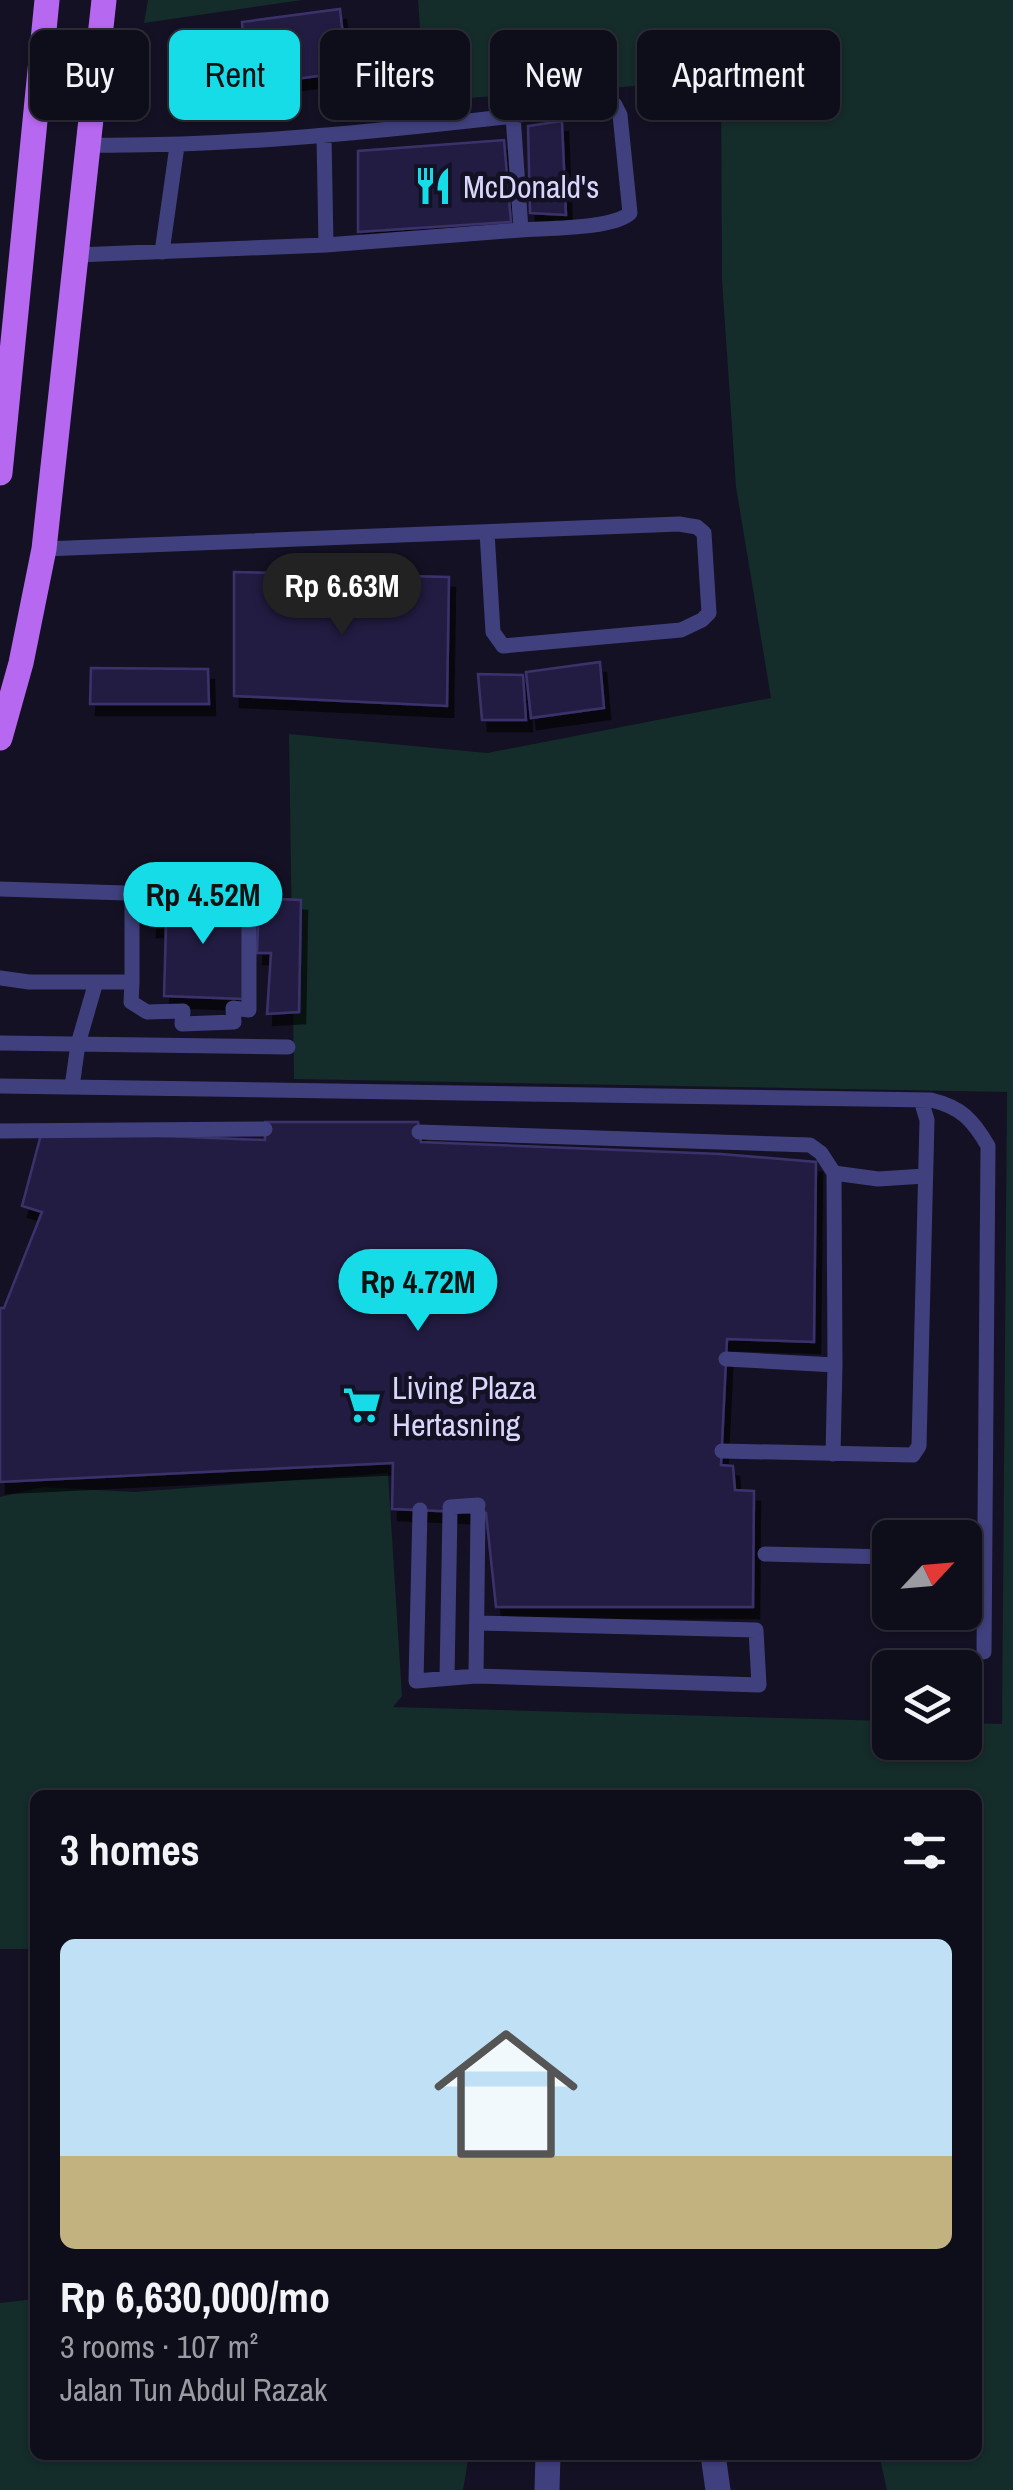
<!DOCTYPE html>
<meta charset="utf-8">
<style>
:root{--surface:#0e0d1a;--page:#1c1b27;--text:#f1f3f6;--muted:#9b9ca2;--line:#2e2d39;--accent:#16dce8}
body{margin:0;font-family:"Archivo Narrow",sans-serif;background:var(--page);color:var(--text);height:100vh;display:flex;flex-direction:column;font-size:38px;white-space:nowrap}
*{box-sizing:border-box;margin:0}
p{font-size:32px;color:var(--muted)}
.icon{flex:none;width:55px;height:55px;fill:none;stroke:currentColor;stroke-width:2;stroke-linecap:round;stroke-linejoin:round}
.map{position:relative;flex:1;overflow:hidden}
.details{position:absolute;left:30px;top:1790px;width:952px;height:670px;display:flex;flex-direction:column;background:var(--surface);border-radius:15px;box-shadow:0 2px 8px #0004,0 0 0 2px var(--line)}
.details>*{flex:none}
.hud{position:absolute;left:30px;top:30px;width:955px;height:90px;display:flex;gap:20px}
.needle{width:65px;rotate:64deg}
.controls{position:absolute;left:872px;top:1520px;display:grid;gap:20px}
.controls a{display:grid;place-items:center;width:110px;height:110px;border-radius:15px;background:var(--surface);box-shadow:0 2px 8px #0004,0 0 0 2px var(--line);font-size:50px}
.price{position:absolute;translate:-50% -85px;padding:0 22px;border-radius:35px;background:var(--accent);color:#111;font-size:32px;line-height:65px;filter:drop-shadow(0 2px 5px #0008)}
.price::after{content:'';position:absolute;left:50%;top:60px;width:30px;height:22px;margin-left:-15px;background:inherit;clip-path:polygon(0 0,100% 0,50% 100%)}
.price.active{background:#222;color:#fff}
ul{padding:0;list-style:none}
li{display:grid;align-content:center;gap:20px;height:530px;padding:0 30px}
li span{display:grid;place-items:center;height:310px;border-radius:15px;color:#555}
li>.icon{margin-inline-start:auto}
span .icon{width:180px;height:180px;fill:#fffc;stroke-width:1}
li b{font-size:42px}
h2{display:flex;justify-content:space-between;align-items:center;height:120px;padding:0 30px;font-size:42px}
.pill{padding:0 35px;border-radius:15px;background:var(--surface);box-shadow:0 2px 8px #0004,0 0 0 2px var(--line);font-size:35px;line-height:90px}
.pill.active{background:var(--accent);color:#111}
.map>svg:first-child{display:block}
.green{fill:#142c2a}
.building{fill:#241e42;stroke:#3b336c;stroke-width:2.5;filter:url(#shadow)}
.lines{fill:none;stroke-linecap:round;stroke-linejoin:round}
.lane{stroke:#40407e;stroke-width:15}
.street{stroke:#40407e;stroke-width:25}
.primary{stroke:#b768f1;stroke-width:25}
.labels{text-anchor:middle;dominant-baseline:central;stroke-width:9;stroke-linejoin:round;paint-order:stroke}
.poi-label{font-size:32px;fill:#d9d6fb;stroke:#131123;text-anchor:start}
</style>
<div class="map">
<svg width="1013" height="2490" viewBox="0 0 1013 2490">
<defs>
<filter id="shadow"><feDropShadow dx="6" dy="11" stdDeviation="0" flood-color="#0009"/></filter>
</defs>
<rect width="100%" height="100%" fill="#131123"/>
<path class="green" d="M148 0H302L144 23Z
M418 0H1013V2490H887L879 2455H978V1795H35V1949H0V1497L43 1487 134 1492 388 1473 402 1696 393 1707 890 1721V1742H965V1723L1002 1724 1007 1092 294 1079 289 734 487 753 771 698 736 487 722 280 721 80 425 101Z
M35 2299V2455H469L463 2490H0V2303Z"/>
<path class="building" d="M340 9 347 72 246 86 242 22Z
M562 121 566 215 530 213 528 126Z
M504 140 511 222 358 232V151Z
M234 572 449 577 447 706 234 696Z
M600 662 604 708 531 718 526 672Z
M91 668 208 669 209 704H90Z
M478 674 523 675 526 720H482Z
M259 898 301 900 299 1012 267 1014 271 953H257Z
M152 900 245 901 243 999 164 996 166 926H151Z
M265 1122H418L421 1142 721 1154 816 1162 814 1342 727 1339 721 1465 733 1466 735 1490 754 1491 753 1607H496L486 1513 392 1509 393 1463 0 1482V1308H4L42 1212 22 1206 42 1131 265 1140Z"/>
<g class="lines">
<path class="lane" d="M513 116 600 103 615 105 620 115 630 213C613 229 547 228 521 230
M324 136 326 245
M162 252 177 146
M76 255 326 245 521 230 513 116C370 132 229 147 86 145
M44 549 679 524 697 527 704 533 709 613 702 620 681 630 503 646 493 632 487 532
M0 889 157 894 249 893V1010L233 1008 234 1022 182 1024 183 1011 147 1012 131 1002 132 982H29L0 978
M132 893V982
M0 1043 288 1047
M0 1086 931 1100C961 1107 973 1120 988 1146L984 1652
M72 1087 78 1044 96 982
M0 1131 265 1129
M419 1132 810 1145 821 1153 834 1173 878 1179 925 1176
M726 1359 835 1365 834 1173
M722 1451 913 1455 919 1446 927 1120 921 1100
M833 1454 835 1365
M450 1507 478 1505
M420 1510 416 1681 476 1676 478 1512
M765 1554 890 1557
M476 1676 759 1685 756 1630 477 1623
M447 1678 450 1511"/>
<path class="street" d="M713 2455 718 2490
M547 2490 548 2455"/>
<path class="primary" d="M0 473 47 0
M0 738 21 663 44 549 104 0"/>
</g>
<defs>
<g id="restaurant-bare" transform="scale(3)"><path d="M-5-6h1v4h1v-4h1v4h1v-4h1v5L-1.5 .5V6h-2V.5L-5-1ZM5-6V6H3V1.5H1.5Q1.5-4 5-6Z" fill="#16dce8" stroke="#131123" stroke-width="2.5" paint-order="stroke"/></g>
<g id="supermarket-bare" transform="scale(3)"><path d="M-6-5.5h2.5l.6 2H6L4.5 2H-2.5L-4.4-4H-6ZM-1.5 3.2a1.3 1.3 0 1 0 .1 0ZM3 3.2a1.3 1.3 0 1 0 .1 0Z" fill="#16dce8" stroke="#131123" stroke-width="2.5" paint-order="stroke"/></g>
</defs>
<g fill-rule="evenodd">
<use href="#restaurant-bare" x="433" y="186"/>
<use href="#supermarket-bare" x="362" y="1405"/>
</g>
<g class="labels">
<g class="poi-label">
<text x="463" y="186">McDonald's</text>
<text x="392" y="1387">Living Plaza<tspan x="392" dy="37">Hertasning</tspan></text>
</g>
</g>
</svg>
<div class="controls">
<a><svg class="needle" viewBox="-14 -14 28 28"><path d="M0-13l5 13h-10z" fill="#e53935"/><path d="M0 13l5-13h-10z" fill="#9b9ca2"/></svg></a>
<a><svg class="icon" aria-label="layers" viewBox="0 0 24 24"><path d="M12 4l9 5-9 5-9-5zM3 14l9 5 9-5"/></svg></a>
</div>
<b class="price active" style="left:342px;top:638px">Rp 6.63M</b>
<b class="price" style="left:203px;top:947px">Rp 4.52M</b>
<b class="price" style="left:418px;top:1334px">Rp 4.72M</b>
<div class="hud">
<a class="pill">Buy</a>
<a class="pill active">Rent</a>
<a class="pill">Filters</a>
<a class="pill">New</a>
<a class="pill">Apartment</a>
</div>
<section class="details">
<h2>3 homes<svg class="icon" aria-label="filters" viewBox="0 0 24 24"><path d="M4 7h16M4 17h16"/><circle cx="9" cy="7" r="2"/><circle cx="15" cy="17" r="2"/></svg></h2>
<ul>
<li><span style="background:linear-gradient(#bfe0f5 70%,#c2b280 0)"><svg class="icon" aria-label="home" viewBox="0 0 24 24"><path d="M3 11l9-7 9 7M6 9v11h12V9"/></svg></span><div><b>Rp 6,630,000/mo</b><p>3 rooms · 107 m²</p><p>Jalan Tun Abdul Razak</p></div></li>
</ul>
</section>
</div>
